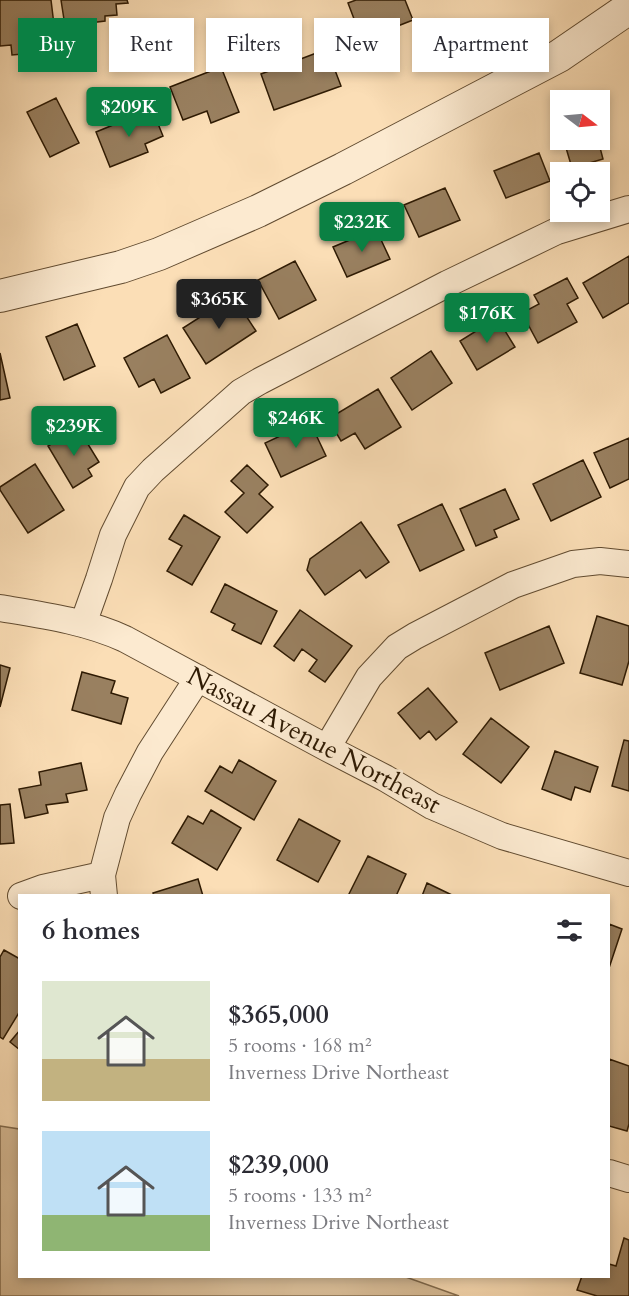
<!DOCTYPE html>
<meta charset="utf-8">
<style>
:root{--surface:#fff;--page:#f2f2f3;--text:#2b2b33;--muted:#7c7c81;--accent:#0b8043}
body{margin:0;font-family:Cardo,serif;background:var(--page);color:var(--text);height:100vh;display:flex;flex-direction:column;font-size:22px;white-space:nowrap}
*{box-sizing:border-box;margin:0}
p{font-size:20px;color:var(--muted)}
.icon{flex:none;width:33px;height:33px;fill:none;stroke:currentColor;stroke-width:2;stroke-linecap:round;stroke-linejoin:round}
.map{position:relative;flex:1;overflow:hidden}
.details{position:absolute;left:18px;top:894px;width:592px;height:384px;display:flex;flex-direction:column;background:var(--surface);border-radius:0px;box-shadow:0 3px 9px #0003}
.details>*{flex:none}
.guide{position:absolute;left:18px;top:18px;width:594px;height:54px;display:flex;gap:12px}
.needle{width:39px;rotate:106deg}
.tools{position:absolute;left:550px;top:90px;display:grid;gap:12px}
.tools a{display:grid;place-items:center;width:60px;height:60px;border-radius:0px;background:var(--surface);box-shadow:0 3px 9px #0003;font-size:30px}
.price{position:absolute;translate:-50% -51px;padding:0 14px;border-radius:6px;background:var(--accent);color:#fff;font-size:20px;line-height:39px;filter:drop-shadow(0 2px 3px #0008)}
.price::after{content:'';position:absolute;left:50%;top:36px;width:18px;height:14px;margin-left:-9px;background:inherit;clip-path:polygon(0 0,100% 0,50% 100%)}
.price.active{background:#222;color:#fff}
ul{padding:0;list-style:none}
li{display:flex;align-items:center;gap:18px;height:150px;padding:0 24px}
li span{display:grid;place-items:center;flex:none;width:168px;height:120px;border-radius:0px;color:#555}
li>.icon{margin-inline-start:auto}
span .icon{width:72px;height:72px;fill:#fffc;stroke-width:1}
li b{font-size:26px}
h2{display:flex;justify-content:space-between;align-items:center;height:72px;padding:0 24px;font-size:26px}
.pill{padding:0 21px;border-radius:0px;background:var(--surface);box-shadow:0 3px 9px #0003;font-size:21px;line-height:54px}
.pill.active{background:var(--accent);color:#fff}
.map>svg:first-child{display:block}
.green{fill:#d8bd98;stroke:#836c4e;stroke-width:1.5}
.building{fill:#998060;stroke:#2e1a03;stroke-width:1.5}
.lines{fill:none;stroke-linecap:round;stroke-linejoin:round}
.minor-casing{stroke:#614b30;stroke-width:28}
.tertiary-casing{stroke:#614b30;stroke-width:34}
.minor{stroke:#fcead0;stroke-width:26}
.tertiary{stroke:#fcead0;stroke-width:32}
.labels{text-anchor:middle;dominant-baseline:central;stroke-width:5;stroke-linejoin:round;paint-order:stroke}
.street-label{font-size:26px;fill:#2e1a03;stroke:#fcead0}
</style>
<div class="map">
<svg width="629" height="1296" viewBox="0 0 629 1296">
<rect width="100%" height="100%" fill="#fbdeb6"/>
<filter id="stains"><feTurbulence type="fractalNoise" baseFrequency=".00333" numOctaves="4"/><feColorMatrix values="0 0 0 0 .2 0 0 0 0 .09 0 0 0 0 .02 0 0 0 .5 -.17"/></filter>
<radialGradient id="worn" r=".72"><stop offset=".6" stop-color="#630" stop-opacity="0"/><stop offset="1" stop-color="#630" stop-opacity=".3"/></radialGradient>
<path class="green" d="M0 1126 19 1129 20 1276H403L459 1296H0Z"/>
<path class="building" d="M0 0H51L55 33 40 35 41 41 32 42 34 53 12 55 11 45 0 46Z
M61 0H127L128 3 116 4 117 15 105 16V21L65 26Z
M356 0H405L413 20 362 40 348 3Z
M327 49 341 86 274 110 261 74Z
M221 67 239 112 211 123 207 111 183 120 170 87Z
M56 98 79 143 50 157 27 112Z
M152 109 163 136 145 144 148 152 110 167 96 132Z
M569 140H598L603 159 572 168 564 141Z
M539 153 550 181 506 198 494 171Z
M445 188 460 220 419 237 404 205Z
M376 229 390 259 347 277 333 247Z
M629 256V303L603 318 583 283Z
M295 261 316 300 279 319 258 280Z
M567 278 578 298 567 304 577 322 538 343 522 313 539 304 534 295Z
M233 296 256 331 206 364 183 328Z
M497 318 515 347 477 370 460 341Z
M77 324 95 366 64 380 46 337Z
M167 335 190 378 161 393 154 379 139 387 124 358Z
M431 351 452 383 412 410 391 378Z
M0 353 10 398 0 400Z
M378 389 401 427 365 449 355 433 341 441 328 419Z
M310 422 326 456 281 477 265 443Z
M78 428 99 462 88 469 92 476 73 488 48 446Z
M629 438V479L610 488 594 453Z
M583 460 601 497 551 521 533 484Z
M35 464 64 510 28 533 0 490V487Z
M247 465 268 485 259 494 273 507 247 533 225 512 244 493 231 481Z
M505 489 519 519 494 530 497 537 476 546 460 509Z
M442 504 464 550 420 571 398 525Z
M184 515 220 537 192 585 167 571 182 546 169 539Z
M361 522 389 562 366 578 360 570 325 595 307 570 310 559Z
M225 584 277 611 261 644 232 630 235 624 211 612Z
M300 610 352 646 325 682 309 671 317 660 302 649 294 661 274 646Z
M597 616 629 626V661L622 685 580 673Z
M549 626 564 663 500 690 485 653Z
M0 665 10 668 0 707Z
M82 672 115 681 111 693 128 698 121 724 72 710Z
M428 688 457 722 436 740 429 731 420 739 398 713Z
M491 718 529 747 501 783 463 754Z
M624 740 629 741V791L612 786Z
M555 751 598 767 590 792 575 787 571 800 542 789Z
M239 760 276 781 254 820 205 791 220 766 232 773Z
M81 763 87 790 66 794 68 802 46 805 48 813 25 818 19 789 41 785 39 772Z
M10 804 14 843 0 844V805Z
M211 810 241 828 217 870 172 843 188 816 203 824Z
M299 819 340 841 318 882 277 860Z
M368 856 406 874 396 896H348Z
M198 879 203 896H154L153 893Z
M427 883 454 896H422Z
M609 924 622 929 609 968Z
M4 950 20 959V1011L3 1039 0 1037V957Z
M20 1030V1050L10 1042Z
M609 1059 629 1066V1124L627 1131 609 1126Z
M624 1238 629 1240V1296H597L577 1290 582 1276H609V1264L616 1266Z"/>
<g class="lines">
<g class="minor-casing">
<path id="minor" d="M0 608C42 615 86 621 125 639L327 748 385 778 432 806 502 836 629 873
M83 624 99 579 113 535 137 487 153 470 241 392 260 381 447 284 557 231 629 209
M327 748 369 677 397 647 415 636 513 585 573 564 600 561 629 564
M21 896 43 888 102 875
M104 896 102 875 117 818 128 794 150 752 198 678
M609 1173 629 1179"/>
</g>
<g class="tertiary-casing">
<path id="tertiary" d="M0 296 121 267 159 254 258 211 343 169 559 56 629 8"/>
</g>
<use href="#minor" class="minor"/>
<use href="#tertiary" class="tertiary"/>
</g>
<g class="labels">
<g class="street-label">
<text transform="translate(314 740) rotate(28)">Nassau Avenue Northeast</text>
</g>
</g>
<rect width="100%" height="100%" filter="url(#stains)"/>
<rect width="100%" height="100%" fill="url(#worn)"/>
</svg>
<div class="tools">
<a><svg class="needle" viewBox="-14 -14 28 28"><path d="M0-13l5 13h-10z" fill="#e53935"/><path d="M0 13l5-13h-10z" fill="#7c7c81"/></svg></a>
<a><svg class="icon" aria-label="locate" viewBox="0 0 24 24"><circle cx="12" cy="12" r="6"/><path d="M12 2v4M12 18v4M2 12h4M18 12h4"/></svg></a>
</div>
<b class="price" style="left:129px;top:138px">$209K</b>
<b class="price" style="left:362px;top:253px">$232K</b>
<b class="price active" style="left:219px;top:330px">$365K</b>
<b class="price" style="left:487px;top:344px">$176K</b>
<b class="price" style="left:296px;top:449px">$246K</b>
<b class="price" style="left:74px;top:457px">$239K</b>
<div class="guide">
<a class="pill active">Buy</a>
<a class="pill">Rent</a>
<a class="pill">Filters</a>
<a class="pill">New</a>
<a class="pill">Apartment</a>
</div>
<section class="details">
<h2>6 homes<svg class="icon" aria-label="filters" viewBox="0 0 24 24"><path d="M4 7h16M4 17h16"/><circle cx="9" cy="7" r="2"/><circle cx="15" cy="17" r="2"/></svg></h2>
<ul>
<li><span style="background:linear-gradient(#dfe7d0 65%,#c2b280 0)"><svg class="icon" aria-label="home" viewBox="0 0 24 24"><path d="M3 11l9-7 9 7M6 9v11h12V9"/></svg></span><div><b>$365,000</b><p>5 rooms · 168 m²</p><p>Inverness Drive Northeast</p></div></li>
<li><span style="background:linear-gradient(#bfe0f5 70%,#8fb573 0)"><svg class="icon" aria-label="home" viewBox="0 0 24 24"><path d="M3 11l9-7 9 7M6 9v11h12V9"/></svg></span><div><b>$239,000</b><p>5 rooms · 133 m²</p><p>Inverness Drive Northeast</p></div></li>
</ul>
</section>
</div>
